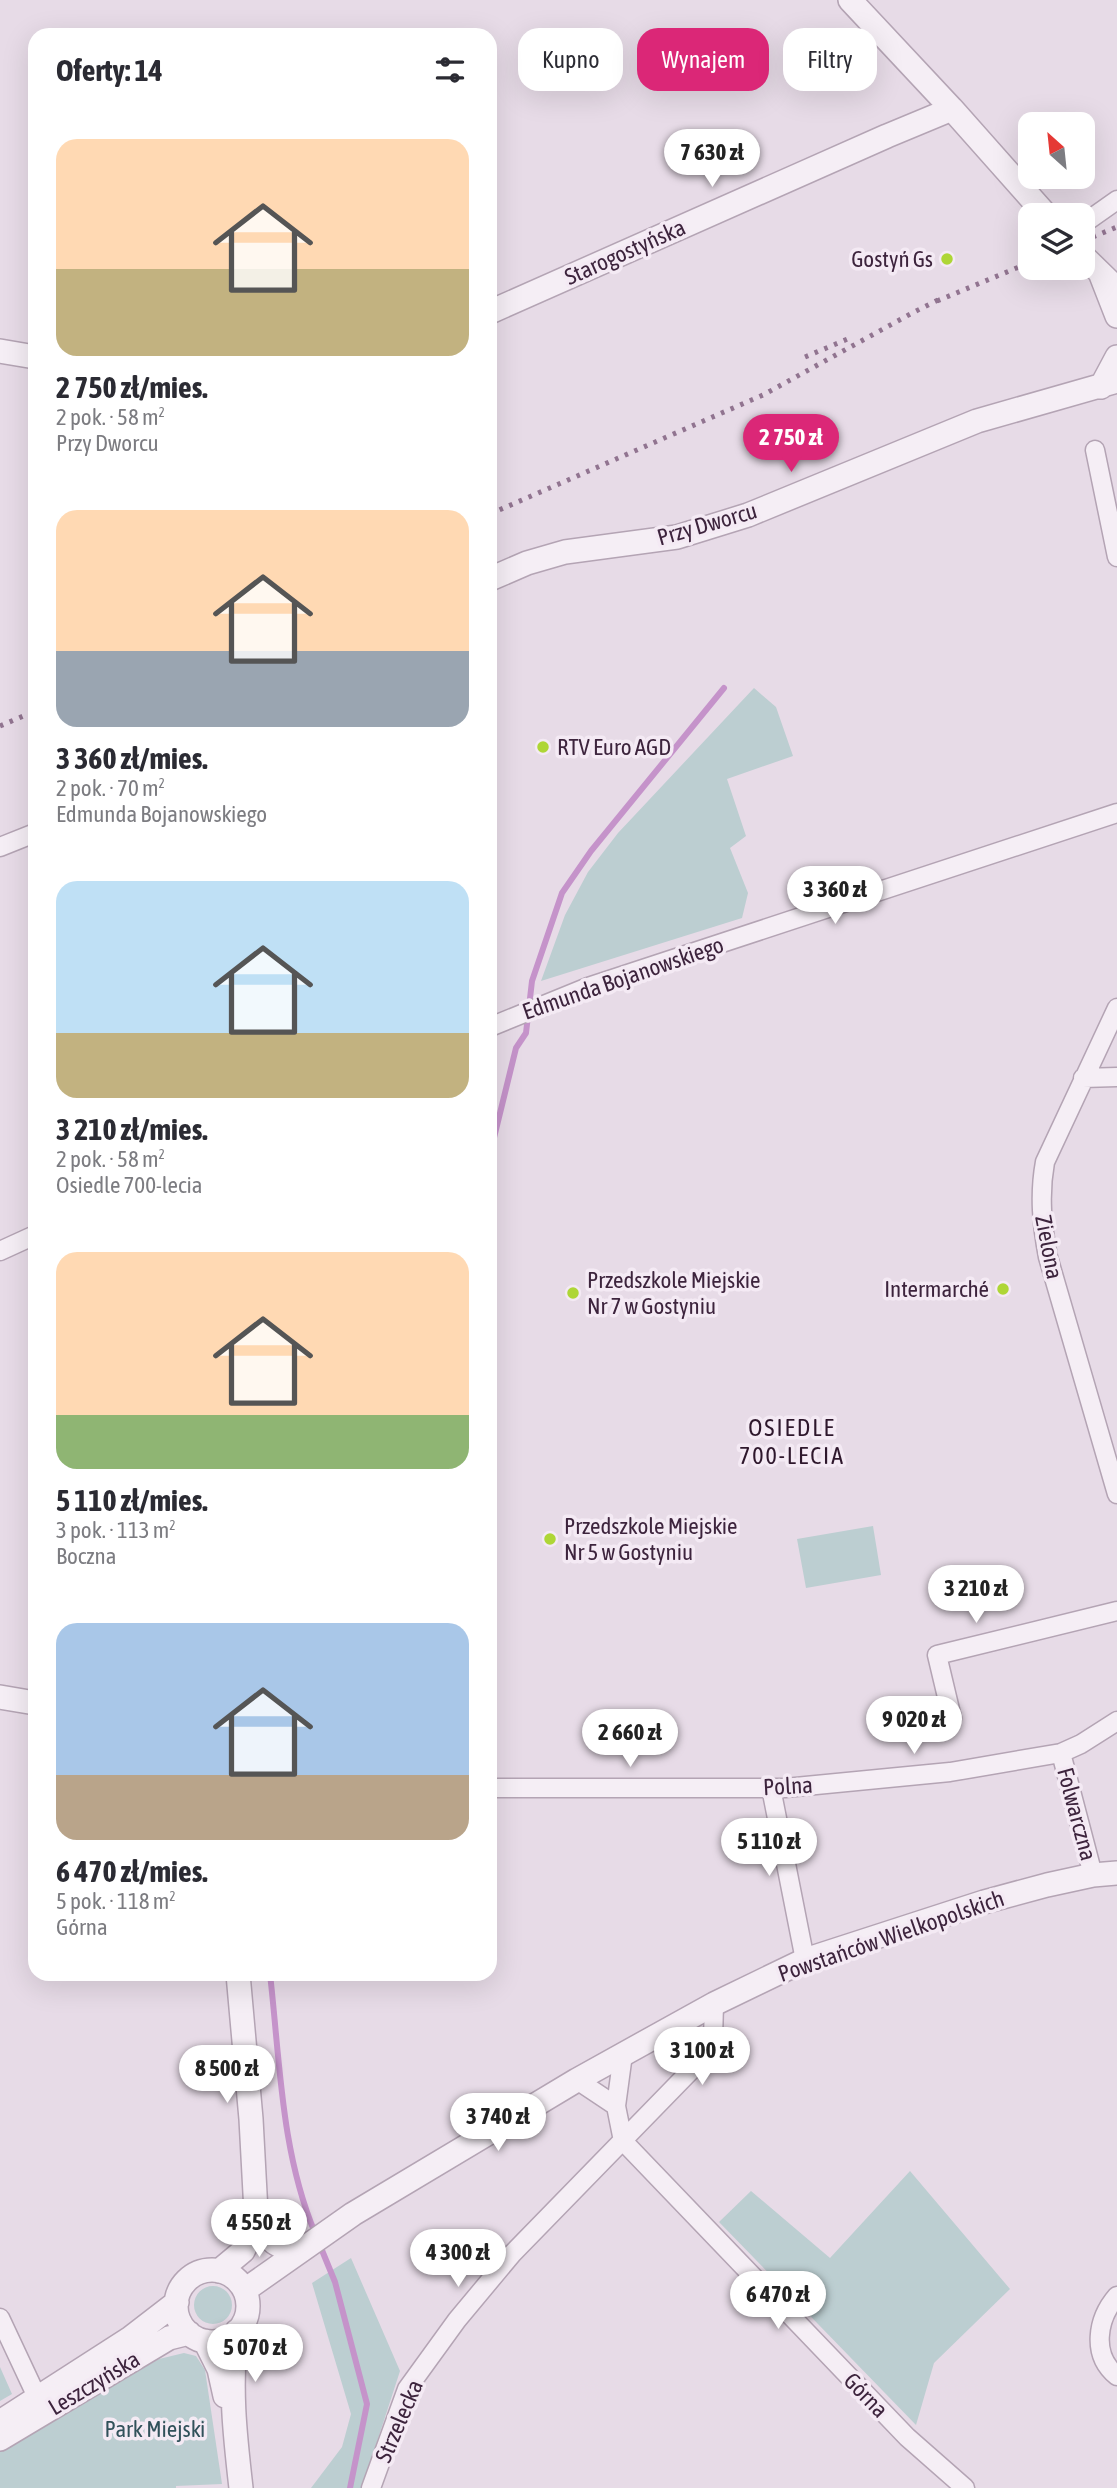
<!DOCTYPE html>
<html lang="pl">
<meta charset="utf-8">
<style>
:root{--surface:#fff;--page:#f2f2f3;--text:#2b2b33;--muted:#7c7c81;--accent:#db2777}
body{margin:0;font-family:"Asap Condensed",sans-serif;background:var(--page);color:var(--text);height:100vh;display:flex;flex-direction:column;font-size:26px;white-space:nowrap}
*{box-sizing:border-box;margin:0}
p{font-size:23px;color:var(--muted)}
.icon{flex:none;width:38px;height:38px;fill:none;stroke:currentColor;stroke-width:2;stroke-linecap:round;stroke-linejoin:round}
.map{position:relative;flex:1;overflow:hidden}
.details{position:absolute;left:28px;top:28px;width:469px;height:1953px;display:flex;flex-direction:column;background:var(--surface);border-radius:21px;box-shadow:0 7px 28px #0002}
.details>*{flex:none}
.guide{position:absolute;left:518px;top:28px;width:494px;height:63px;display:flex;gap:14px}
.needle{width:46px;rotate:333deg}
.tools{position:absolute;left:1018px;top:112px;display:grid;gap:14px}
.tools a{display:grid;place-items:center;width:77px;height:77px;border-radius:14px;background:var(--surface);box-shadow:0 7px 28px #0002;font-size:35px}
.price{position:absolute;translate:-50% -60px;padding:0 16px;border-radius:24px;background:#fff;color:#222;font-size:23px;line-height:46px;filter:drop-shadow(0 2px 4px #0008)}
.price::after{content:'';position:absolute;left:50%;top:42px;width:21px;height:16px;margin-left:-10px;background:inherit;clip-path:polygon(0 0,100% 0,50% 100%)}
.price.on{background:var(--accent);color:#fff}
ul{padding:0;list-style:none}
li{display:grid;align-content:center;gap:14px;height:371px;padding:0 28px}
li span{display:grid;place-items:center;height:217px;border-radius:21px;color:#555}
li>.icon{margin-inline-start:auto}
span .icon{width:126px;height:126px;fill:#fffc;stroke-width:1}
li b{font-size:30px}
h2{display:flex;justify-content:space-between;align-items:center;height:84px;padding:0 28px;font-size:30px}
.pill{padding:0 24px;border-radius:21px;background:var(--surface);box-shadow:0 7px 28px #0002;font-size:24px;line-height:63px}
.pill.on{background:var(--accent);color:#fff}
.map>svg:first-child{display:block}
.green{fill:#bcced1}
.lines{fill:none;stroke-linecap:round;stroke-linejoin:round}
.stream{stroke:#c593ca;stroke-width:6}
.minor-casing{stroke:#b4a4b4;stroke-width:21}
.tertiary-casing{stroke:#b4a4b4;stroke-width:26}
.minor{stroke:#f5eef5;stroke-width:18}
.tertiary{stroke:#f5eef5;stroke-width:23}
.rail{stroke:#917490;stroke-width:5;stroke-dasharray:3.5 7;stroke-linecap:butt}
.poi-dot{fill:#aed636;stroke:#f4eaf4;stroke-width:2.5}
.labels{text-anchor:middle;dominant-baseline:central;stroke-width:7;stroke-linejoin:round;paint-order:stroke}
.street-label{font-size:23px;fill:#3d243d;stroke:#f4eaf4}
.poi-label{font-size:23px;fill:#3d243d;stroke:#f4eaf4;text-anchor:start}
.park-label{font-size:23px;fill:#31515a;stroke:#f4eaf4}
.neighbourhood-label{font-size:24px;letter-spacing:2px;fill:#2e172c;stroke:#f4eaf4}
</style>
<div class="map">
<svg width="1117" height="2488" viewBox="0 0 1117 2488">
<rect width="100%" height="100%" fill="#e7dbe7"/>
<path class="green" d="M754 688 776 707 793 756 727 779 746 836 730 848 748 893 742 918 541 981 565 915 588 872 618 833Z
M873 1526 881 1575 806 1588 797 1539Z
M910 2171 1010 2289 934 2363 916 2425 719 2222 751 2191 830 2258Z
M351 2258 400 2371 362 2488H311L342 2447 351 2414 312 2283Z
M194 2305a19 19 0 1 1 38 0a19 19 0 1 1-38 0Z
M184 2353 196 2356 205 2370 222 2484 176 2486V2488H0V2447L159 2359Z
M0 2367 12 2394 0 2401Z"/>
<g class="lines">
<path class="stream" d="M490 1154 516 1048 526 1033 532 981 562 893 591 851 724 688
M270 1974C280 2061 281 2152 315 2233
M319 2243 335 2282 367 2404 350 2488"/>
<g class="minor-casing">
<path id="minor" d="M1083 224 1117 200
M1095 450 1117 557
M0 847 35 833
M1117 1008 1045 1162C1039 1195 1042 1225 1048 1257L1117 1494
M490 1027 588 987 1117 813
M1083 1078 1117 1077
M0 1251 35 1235
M952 1718 937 1655 1117 1611
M1061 1753 1093 1875
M490 1788H785L950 1772 1061 1753 1081 1744 1117 1721
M771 1788 805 1960
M623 2054 616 2106 623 2141 907 2437 965 2488
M577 2080 616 2106
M1117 2296C1097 2319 1091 2355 1117 2376
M0 2318 37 2397
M371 2488 407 2389 457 2320 512 2254 702 2059 713 2039 714 2004"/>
</g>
<g class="tertiary-casing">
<path id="tertiary" d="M850 0 952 109 1046 215
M1083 256 1117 289
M1101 275 1117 316
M490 312 887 136 952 109
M0 351 35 357
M1101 387 1117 357
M490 579 527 563 565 552 677 537 748 515 977 421 1117 381
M0 1697 35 1703
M256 2212C267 2237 271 2249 300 2249
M176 2306a36 36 0 1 1 72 0a36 36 0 1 1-72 0Z
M219 2271 243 2251 251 2235 256 2212 251 2119 238 1974
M245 2290 353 2214 577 2080 714 2004 805 1960 984 1902 1047 1885 1093 1875 1117 1873
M237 2331C229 2383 235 2436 241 2488
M205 2341 219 2369 225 2396
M3 2420 129 2339 177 2302
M0 2439 169 2338 189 2333"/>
</g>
<use href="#minor" class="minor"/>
<use href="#tertiary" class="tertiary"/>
<path class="rail" d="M1083 241 1117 227
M937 301 1031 262
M805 357 850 338
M490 514 763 395 914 312 944 297
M0 726 35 711"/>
</g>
<g class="poi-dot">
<circle cx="947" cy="259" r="7"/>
<circle cx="543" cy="747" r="7"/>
<circle cx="1003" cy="1289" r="7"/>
<circle cx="573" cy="1293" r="7"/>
<circle cx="550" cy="1539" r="7"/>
</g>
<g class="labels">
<g class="street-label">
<text transform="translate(625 252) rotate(-24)">Starogostyńska</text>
<text transform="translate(707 524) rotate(-16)">Przy Dworcu</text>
<text transform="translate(623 978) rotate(-19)">Edmunda Bojanowskiego</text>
<text transform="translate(1049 1247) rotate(79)">Zielona</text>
<text transform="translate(788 1786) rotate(-3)">Polna</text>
<text transform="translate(1077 1814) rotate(75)">Folwarczna</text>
<text transform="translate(891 1936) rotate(-19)">Powstańców Wielkopolskich</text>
<text transform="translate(94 2383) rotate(-31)">Leszczyńska</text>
<text transform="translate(866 2395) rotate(46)">Górna</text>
<text transform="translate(399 2421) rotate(-67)">Strzelecka</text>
</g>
<g class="poi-label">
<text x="933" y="259" text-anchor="end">Gostyń Gs</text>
<text x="557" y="747">RTV Euro AGD</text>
<text x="587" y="1280">Przedszkole Miejskie<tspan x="587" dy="26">Nr 7 w Gostyniu</tspan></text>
<text x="989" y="1289" text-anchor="end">Intermarché</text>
<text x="564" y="1526">Przedszkole Miejskie<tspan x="564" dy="26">Nr 5 w Gostyniu</tspan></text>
</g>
<g class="park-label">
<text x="155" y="2429">Park Miejski</text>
</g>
<g class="neighbourhood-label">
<text x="792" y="1427">OSIEDLE<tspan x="792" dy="28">700-LECIA</tspan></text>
</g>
</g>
</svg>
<div class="tools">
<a><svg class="needle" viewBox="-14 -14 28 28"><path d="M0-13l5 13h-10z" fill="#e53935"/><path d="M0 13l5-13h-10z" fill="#7c7c81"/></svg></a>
<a><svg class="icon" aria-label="layers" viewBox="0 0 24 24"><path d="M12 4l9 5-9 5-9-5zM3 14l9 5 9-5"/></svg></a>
</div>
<b class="price" style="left:712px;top:189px">7 630 zł</b>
<b class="price on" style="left:791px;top:474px">2 750 zł</b>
<b class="price" style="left:835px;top:926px">3 360 zł</b>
<b class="price" style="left:976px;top:1625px">3 210 zł</b>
<b class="price" style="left:914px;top:1756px">9 020 zł</b>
<b class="price" style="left:630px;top:1769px">2 660 zł</b>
<b class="price" style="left:769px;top:1878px">5 110 zł</b>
<b class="price" style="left:702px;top:2087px">3 100 zł</b>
<b class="price" style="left:227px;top:2105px">8 500 zł</b>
<b class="price" style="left:498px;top:2153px">3 740 zł</b>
<b class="price" style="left:259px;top:2259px">4 550 zł</b>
<b class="price" style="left:458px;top:2289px">4 300 zł</b>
<b class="price" style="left:778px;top:2331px">6 470 zł</b>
<b class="price" style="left:255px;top:2384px">5 070 zł</b>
<div class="guide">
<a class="pill">Kupno</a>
<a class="pill on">Wynajem</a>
<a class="pill">Filtry</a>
</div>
<section class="details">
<h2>Oferty: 14<svg class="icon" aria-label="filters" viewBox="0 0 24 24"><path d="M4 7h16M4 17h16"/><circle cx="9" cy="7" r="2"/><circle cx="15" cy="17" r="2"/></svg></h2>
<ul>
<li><span style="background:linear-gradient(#ffd9b3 60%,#c2b280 0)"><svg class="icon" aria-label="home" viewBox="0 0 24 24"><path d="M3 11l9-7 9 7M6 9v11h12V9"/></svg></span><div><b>2 750 zł/mies.</b><p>2 pok. · 58 m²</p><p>Przy Dworcu</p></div></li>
<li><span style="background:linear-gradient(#ffd9b3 65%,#9aa5b1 0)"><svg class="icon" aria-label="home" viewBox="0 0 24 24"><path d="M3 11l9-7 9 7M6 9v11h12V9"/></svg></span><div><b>3 360 zł/mies.</b><p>2 pok. · 70 m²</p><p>Edmunda Bojanowskiego</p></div></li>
<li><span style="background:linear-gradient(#bfe0f5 70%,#c2b280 0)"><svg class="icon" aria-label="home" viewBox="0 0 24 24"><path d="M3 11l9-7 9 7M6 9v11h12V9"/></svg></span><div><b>3 210 zł/mies.</b><p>2 pok. · 58 m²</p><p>Osiedle 700-lecia</p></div></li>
<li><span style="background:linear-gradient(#ffd9b3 75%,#8fb573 0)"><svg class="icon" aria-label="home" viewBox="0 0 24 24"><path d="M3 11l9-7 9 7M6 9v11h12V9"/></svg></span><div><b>5 110 zł/mies.</b><p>3 pok. · 113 m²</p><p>Boczna</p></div></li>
<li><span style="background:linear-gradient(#a9c7e8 70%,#b9a48a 0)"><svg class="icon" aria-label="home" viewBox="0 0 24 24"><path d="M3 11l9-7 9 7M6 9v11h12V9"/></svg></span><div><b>6 470 zł/mies.</b><p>5 pok. · 118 m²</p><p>Górna</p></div></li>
</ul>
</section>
</div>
